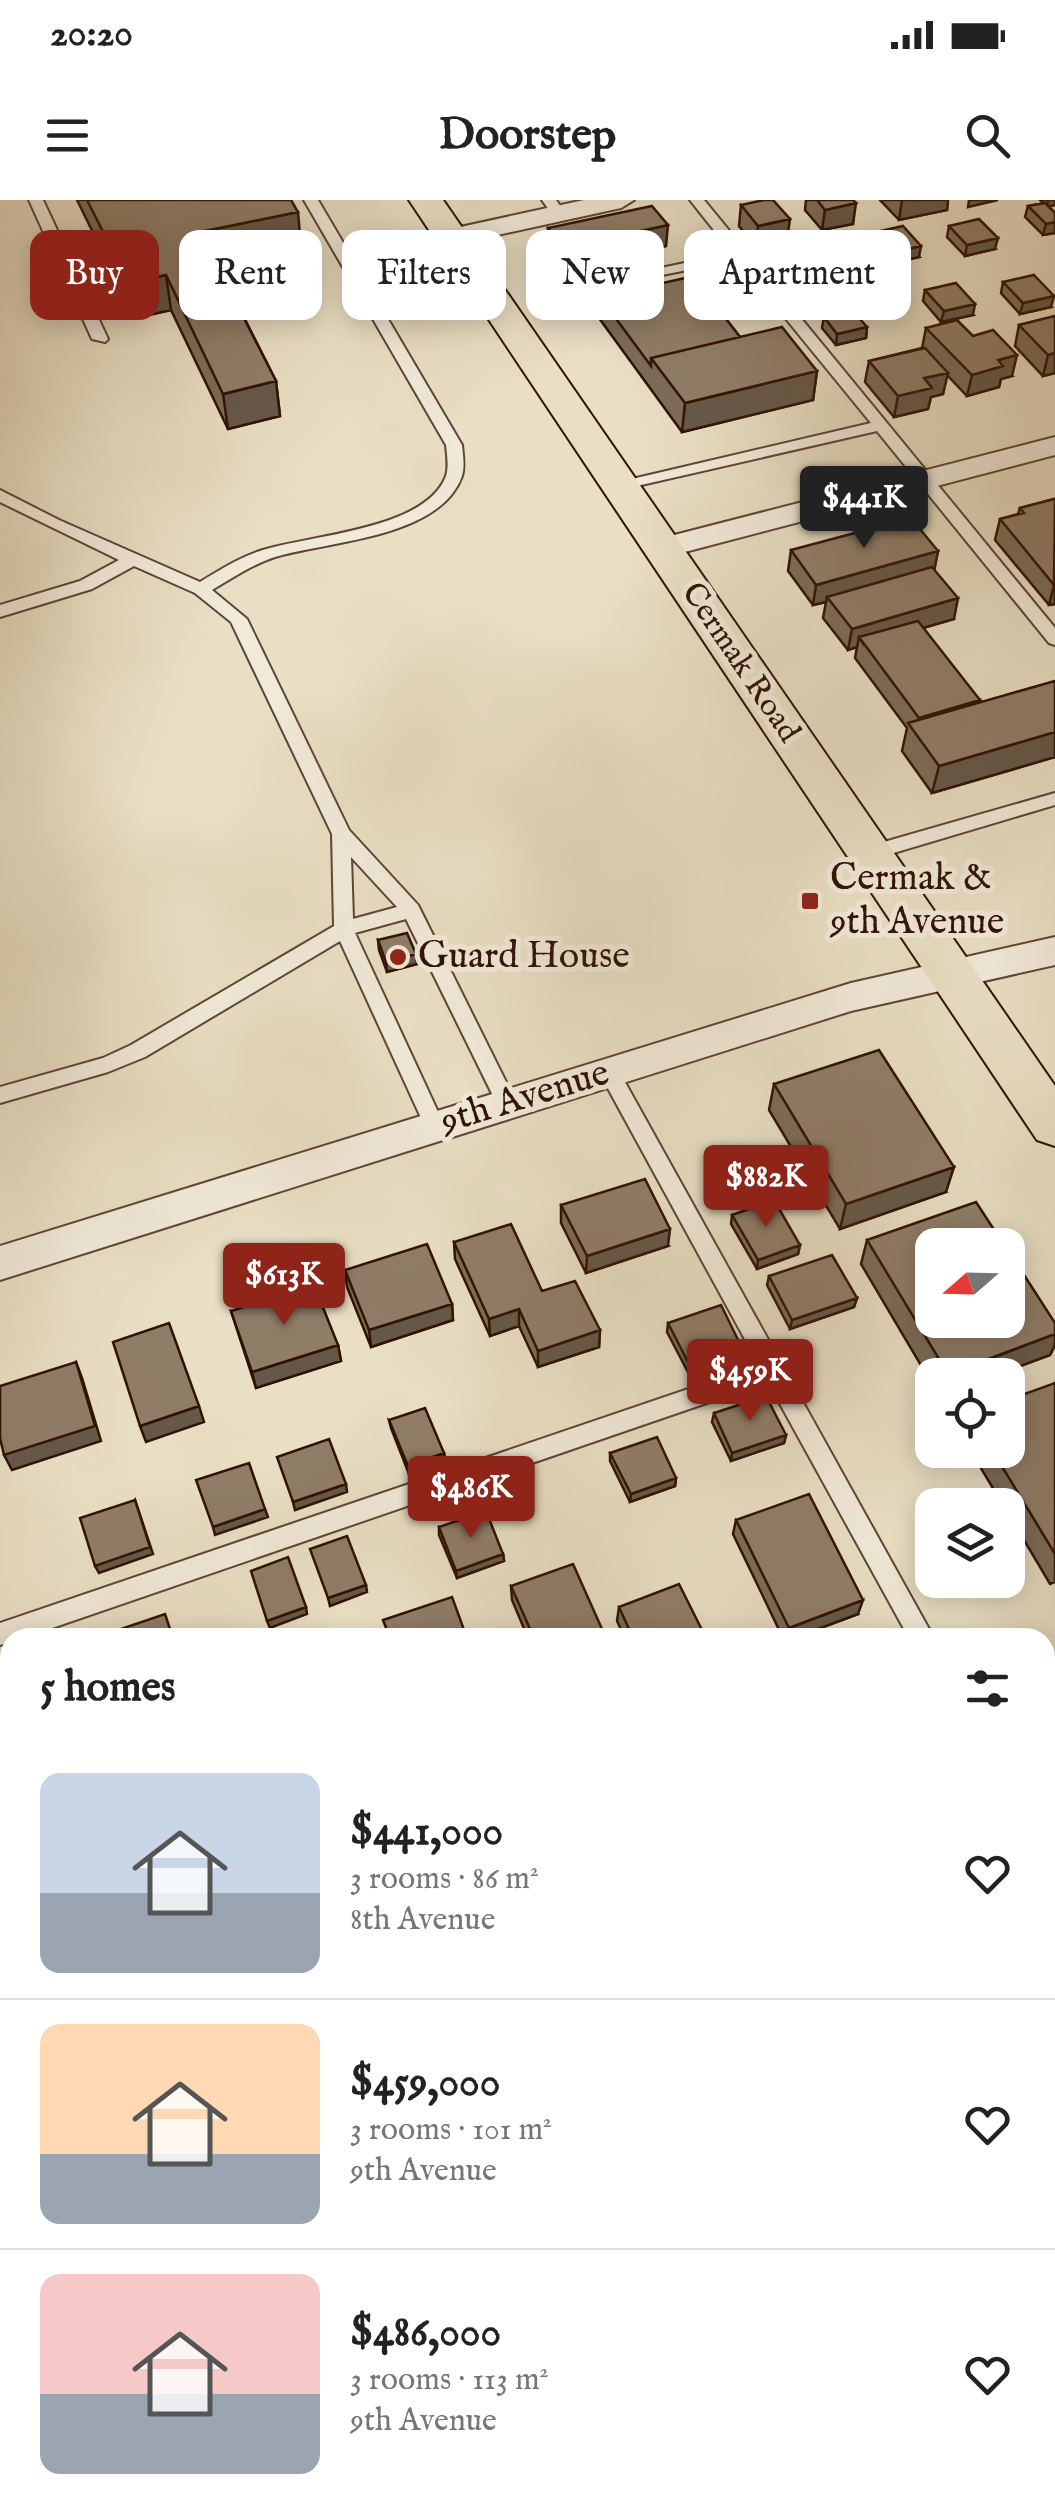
<!DOCTYPE html>
<meta charset="utf-8">
<style>
:root{--surface:#fff;--page:#f6f6f6;--text:#222;--muted:#767676;--line:#e0e0e0;--accent:#8f2418}
body{margin:0;font-family:"IM FELL English",serif;background:var(--page);color:var(--text);height:100vh;display:flex;flex-direction:column;font-size:38px;white-space:nowrap}
*{box-sizing:border-box;margin:0}
p{font-size:32px;color:var(--muted)}
.icon{flex:none;width:55px;height:55px;fill:none;stroke:currentColor;stroke-width:2;stroke-linecap:round;stroke-linejoin:round}
.map{position:relative;flex:1;overflow:hidden}
.details{position:absolute;left:0px;top:1428px;width:1055px;height:892px;display:flex;flex-direction:column;background:var(--surface);border-radius:30px 30px 0 0;box-shadow:0 5px 25px #0003}
.details>*{flex:none}
.guide{position:absolute;left:30px;top:30px;width:995px;height:90px;display:flex;gap:20px}
.needle{width:65px;rotate:250deg}
.buttons{position:absolute;left:915px;top:1028px;display:grid;gap:20px}
.buttons a{display:grid;place-items:center;width:110px;height:110px;border-radius:20px;background:var(--surface);box-shadow:0 5px 25px #0003;font-size:50px}
.price{position:absolute;translate:-50% -85px;padding:0 22px;border-radius:10px;background:var(--accent);color:#fff;font-size:32px;line-height:65px;filter:drop-shadow(0 2px 5px #0008)}
.price::after{content:'';position:absolute;left:50%;top:60px;width:30px;height:22px;margin-left:-15px;background:inherit;clip-path:polygon(0 0,100% 0,50% 100%)}
.price.active{background:#222;color:#fff}
ul{padding:0;list-style:none}
li{display:flex;align-items:center;gap:30px;height:250px;padding:0 40px}
li+li{border-top:2px solid var(--line)}
li span{display:grid;place-items:center;flex:none;width:280px;height:200px;border-radius:20px;color:#555}
li>.icon{margin-inline-start:auto}
span .icon{width:120px;height:120px;fill:#fffc;stroke-width:1}
li b{font-size:42px}
h2{display:flex;justify-content:space-between;align-items:center;height:120px;padding:0 40px;font-size:42px}
.pill{padding:0 35px;border-radius:20px;background:var(--surface);box-shadow:0 5px 25px #0003;font-size:35px;line-height:90px}
.pill.active{background:var(--accent);color:#fff}
.status{display:flex;justify-content:space-between;align-items:center;height:70px;padding:0 50px;background:var(--surface);direction:ltr}
.status svg{height:28px;fill:currentColor}
header{display:flex;justify-content:space-between;align-items:center;height:130px;padding:0 40px;background:var(--surface);font-size:45px;font-weight:700}
.map>svg:first-child{display:block}
.lines{fill:none;stroke-linecap:round;stroke-linejoin:round}
.lane-casing{stroke:#5e4535;stroke-width:4}
.street-casing{stroke:#5e4535;stroke-width:4}
.primary-casing{stroke:#301205;stroke-width:4}
.lane{fill:#f1ead9;fill-rule:evenodd}
.street{fill:#f1ead9;fill-rule:evenodd}
.primary{fill:#e9dfc4;fill-rule:evenodd}
.wall{fill:#7c6c59;stroke:#301205;stroke-width:2.5}
.shaded-wall{fill:#655849;stroke:#301205;stroke-width:2.5}
.building{fill:#907d68;stroke:#301205;stroke-width:2.5}
.poi-dot{fill:#8f2418;stroke:#f1ead9;stroke-width:4}
.labels{text-anchor:middle;dominant-baseline:central;stroke-width:10;stroke-linejoin:round;paint-order:stroke}
.far-street-label{font-size:32px;fill:#301205;stroke:#f1ead9}
.poi-label{font-size:38px;fill:#301205;stroke:#f1ead9;text-anchor:start}
.street-label{font-size:38px;fill:#301205;stroke:#f1ead9}
</style>
<div class="status"><b>20:20</b><svg viewBox="0 0 49 12"><path d="M0 12V9h3v3zM5 12V6h3v6zM10 12V3h3v9zM15 12V0h3v12zM26 1h20v11H26zM47 4h2v5h-2z"/></svg></div>
<header><svg class="icon" aria-label="menu" viewBox="0 0 24 24"><path d="M4 6h16M4 12h16M4 18h16"/></svg>Doorstep<svg class="icon" aria-label="search" viewBox="0 0 24 24"><circle cx="10" cy="10" r="6"/><path d="M15 15l6 6"/></svg></header>
<div class="map">
<svg width="1055" height="2318" viewBox="0 0 1055 2318">
<rect width="100%" height="100%" fill="#e9dfc4"/>
<filter id="stains"><feTurbulence type="fractalNoise" baseFrequency=".002" numOctaves="4"/><feColorMatrix values="0 0 0 0 .2 0 0 0 0 .09 0 0 0 0 .02 0 0 0 .5 -.17"/></filter>
<radialGradient id="worn" r=".72"><stop offset=".6" stop-color="#630" stop-opacity="0"/><stop offset="1" stop-color="#630" stop-opacity=".3"/></radialGradient>
<g class="lines">
<g class="lane-casing">
<path id="lane" d="M29 0H43L108 139 105 142 92 139Z
M304 0H318L462 245C463 255 465 267 462 276 440 338 329 341 275 357 253 364 232 378 212 390L247 419 349 630 418 705 517 904 507 912 500 910 406 719 355 733 445 927 442 933H428L340 741 145 857 108 872 0 903V887L103 858 131 845 334 726 332 634 231 422 195 393 134 366 92 389 0 417V405L80 381 119 360 0 302V290L59 320 200 382C220 370 240 357 263 350 310 335 426 330 446 276 449 267 447 255 446 245ZM351 657 397 707 353 719Z
M542 0H556L566 14 554 17Z
M690 0H704L1055 428V445L1049 443 877 231 615 291V283L871 223 738 60 571 93V87L732 53Z
M1055 593V605L870 660 861 653 863 648Z
M609 864 616 866 934 1438H909L768 1182 23 1438H10V1442L0 1445V1423L759 1165 599 872Z
M1055 1753V1779L1045 1783V1757Z
M1055 1941V1969L1045 1973V1945Z
M1055 2164V2195L1045 2199V2168Z
M982 2310H1012L1015 2318H985Z"/>
</g>
<g class="street-casing">
<path id="street" d="M584 0H634L621 8 452 45 438 37 442 31Z
M1055 237V255L662 358 651 355 646 348 651 341Z
M1055 737V765L851 811 0 1080V1046L851 783Z
M1055 1472V1516L1045 1520V1476Z
M10 1887V1939L0 1943V1891Z"/>
</g>
<g class="primary-casing">
<path id="primary" d="M409 0H443L1055 886V946L1037 940Z"/>
</g>
<use href="#lane" class="lane"/>
<use href="#street" class="street"/>
<use href="#primary" class="primary"/>
</g>
<path class="wall" d="M77 0H291L301 46 217 64 276 181 280 216 228 229 171 110 135 118Z
M806 0H853V24L822 30 805 10Z
M880 0H948L947 10 899 20Z
M1040 0H1055L1048 6 1055 13V33L1043 35 1025 17 1028 6 1043 3Z
M741 5 787 40 756 47 739 26Z
M949 26 995 49 965 56 947 37Z
M548 28 666 46 562 69 548 49Z
M872 33 919 57 888 64 871 44Z
M813 68 858 90 826 97 812 79Z
M1003 82 1051 107 1020 114 1001 93Z
M925 90 973 115 941 122 923 101Z
M600 97 762 105 722 114 740 137 817 171 813 200 682 232 599 118Z
M1055 116V173L1043 176 1015 146 1019 125Z
M824 117 867 127 866 138 836 145 822 128Z
M926 128 1012 176 1001 179 999 187 967 196 947 175 943 194 931 197 928 209 894 217 865 182 869 161 922 148Z
M1054 299 1055 404 1049 405 995 340 1000 319 1018 314 1020 308Z
M791 350 938 351 934 369 954 419 923 428 979 503 1055 481V557L932 593 902 551 907 528 855 458 857 447 848 450 823 418 826 402 813 405 788 371Z
M378 740 417 764 387 772 379 750Z
M774 884 946 992 840 1029 769 910Z
M561 1005 668 1046 586 1073 561 1023Z
M732 1015 800 1045 798 1054 757 1069 731 1024Z
M867 1040 1055 1123V1145L1050 1155 996 1175H932V1184L861 1064Z
M454 1042 542 1091 600 1130 599 1147 538 1167 519 1126 490 1136 455 1059Z
M345 1070 452 1104 453 1120 371 1147 347 1087Z
M769 1076 857 1098 854 1107 790 1129 767 1085Z
M231 1111 338 1145 341 1161 256 1188Z
M668 1123 744 1152 743 1160 691 1178 667 1132Z
M1055 1183V1382L1050 1384 1008 1313V1305H1003L970 1250H1008Z
M714 1213 786 1235 784 1243 731 1261 712 1222Z
M389 1220 444 1253 445 1261 409 1274 391 1228Z
M610 1253 676 1278 675 1286 630 1302 610 1261Z
M736 1320 858 1414 794 1438H783L733 1334Z
M439 1327 503 1354 504 1361 457 1378 439 1335Z
M511 1386 606 1438H528L512 1400Z
M619 1407 706 1438H625L617 1421Z"/>
<path class="shaded-wall" d="M902 0H948L947 10 899 20Z
M969 0H998L968 7Z
M1048 0H1055V5L1047 7Z
M856 3 853 24 822 30 825 10Z
M298 12 301 46 205 67 200 32Z
M790 19 787 40 756 47 758 26Z
M1055 22V33L1043 35 1046 24Z
M668 25 666 46 562 69 563 48Z
M998 38 995 49 965 56 967 45Z
M921 46 919 57 888 64 890 53Z
M166 75 171 110 135 118 129 83Z
M860 79 858 90 826 97 828 86Z
M764 84 762 105 707 118 709 97Z
M1054 96 1051 107 1020 114 1023 103Z
M975 104 973 115 941 122 944 111Z
M867 127 866 138 836 145 837 134Z
M1055 153V173L1043 176 1048 155Z
M1017 155 1012 176 1001 179 999 187 967 196 972 175 998 160Z
M817 171 813 200 682 232 685 203Z
M948 173 943 194 931 197 928 209 894 217 898 196 924 178Z
M276 181 280 216 228 229 223 194Z
M938 351 934 372 827 397 826 402 813 405 816 385Z
M1055 384V404L1049 405 1054 385Z
M958 398 954 419 864 445 859 437 857 447 848 450 852 429Z
M980 500 975 521 916 533 919 518Z
M1055 532V557L932 593 939 566Z
M416 754 417 764 387 772 386 762Z
M954 967 946 992 840 1029 846 1004Z
M670 1029 668 1046 586 1073 587 1056Z
M800 1045 798 1054 757 1069 758 1060Z
M857 1098 854 1107 790 1129 792 1120Z
M452 1104 453 1120 371 1147 369 1130Z
M519 1109V1126L490 1136 489 1119Z
M600 1130 599 1147 538 1167V1151Z
M1055 1134V1145L1050 1155 996 1175H947Z
M338 1145 341 1161 256 1188 252 1172Z
M744 1152 743 1160 691 1178 692 1170Z
M76 1162 82 1178 101 1241 12 1270 4 1255Z
M199 1206 204 1222 146 1242 140 1226Z
M786 1235 784 1243 731 1261 732 1253Z
M444 1253 445 1261 409 1274 408 1266Z
M676 1278 675 1286 630 1302 631 1294Z
M346 1284 347 1292 295 1310 293 1302Z
M135 1300 153 1354 99 1373 95 1366Z
M265 1309 268 1317 215 1335 213 1327Z
M503 1354 504 1361 457 1378 456 1371Z
M366 1385 367 1392 330 1406 328 1398Z
M863 1400 858 1414 794 1438H786L789 1428Z
M306 1407 307 1414 270 1428 267 1421Z
M10 1515V1523L2 1526 0 1519Z
M3 1693 10 1704 0 1707V1694Z
M1 2136 10 2139V2176Z
M25 2310H34L16 2318H7Z"/>
<path class="building" d="M87 0H291L298 12 200 32 276 181 223 194 166 75 129 83Z
M764 0H773L790 19 758 26 741 5Z
M817 0H853L856 3 825 10Z
M1045 3 1055 13V22L1046 24 1028 6Z
M652 6 668 25 563 48 548 28Z
M979 19 998 38 967 45 949 26Z
M903 26 921 46 890 53 872 33Z
M845 61 860 79 828 86 813 68Z
M748 64 764 84 709 97 740 137 651 158V166L600 97Z
M1034 75 1054 96 1023 103 1003 82Z
M956 83 975 104 944 111 925 90Z
M853 111 867 127 837 134 824 117Z
M1055 116V153L1048 155 1019 125Z
M957 120 973 136 993 130 1017 155 998 160 1003 166 972 175 926 128Z
M782 127 817 171 685 203 651 158Z
M925 148 948 173 924 178 932 188 898 196 869 161Z
M1054 299 1055 300 1054 385 1000 319 1024 313 1020 308Z
M911 318 938 351 816 385 791 350Z
M932 367 958 398 852 429 827 397Z
M918 421 980 500 919 518 859 437Z
M1055 481V532L939 566 908 523Z
M407 733 416 754 386 762 378 740Z
M879 850 954 967 846 1004 774 884Z
M645 979 670 1029 587 1056 561 1005Z
M774 1000 800 1045 758 1060 732 1015Z
M976 1002 1004 1045H932V1120H1008V1050L1055 1123V1134L948 1174 867 1040Z
M511 1024 542 1091 575 1081 600 1130 538 1151 519 1109 489 1119 454 1042Z
M427 1044 452 1104 369 1130 345 1070Z
M832 1055 857 1098 792 1120 769 1076Z
M314 1085 338 1145 252 1172 231 1111Z
M721 1105 744 1152 692 1170 668 1123Z
M169 1123 199 1206 140 1226 113 1142Z
M76 1162 95 1226 4 1255 0 1238V1186Z
M1055 1183V1354L992 1250H1008V1200Z
M766 1196 786 1235 732 1253 714 1213Z
M425 1208 444 1253 408 1266 389 1220Z
M657 1237 676 1278 631 1294 610 1253Z
M329 1239 346 1284 293 1302 277 1257Z
M249 1263 265 1309 213 1327 196 1280Z
M809 1294 863 1400 789 1428 736 1320Z
M135 1300 150 1347 95 1366 80 1318Z
M486 1311 503 1354 456 1371 439 1327Z
M347 1336 366 1385 328 1398 310 1349Z
M288 1357 306 1407 267 1421 251 1371Z
M573 1364 606 1438H534L511 1386Z
M679 1384 706 1438H633L619 1407Z
M452 1397 467 1438H390L383 1420Z
M165 1414 173 1438H110L109 1433Z
M10 1459V1515L0 1519V1462Z
M10 1615V1709L8 1710 3 1693 0 1694V1619Z
M0 2136 10 2176V2310H25L7 2318H0Z
M174 2310H234L236 2318H176Z
M335 2310H421L424 2318H337Z
M575 2310H936L939 2318H577Z"/>
<g class="poi-dot">
<rect x="800" y="691" width="20" height="20" rx="5"/>
<circle cx="398" cy="757" r="10"/>
</g>
<g class="labels">
<g class="far-street-label">
<text transform="translate(740 463) rotate(56)">Cermak Road</text>
</g>
<g class="poi-label">
<text x="830" y="679">Cermak &amp;<tspan x="830" dy="44">9th Avenue</tspan></text>
<text x="418" y="757">Guard House</text>
</g>
<g class="street-label">
<text transform="translate(525 898) rotate(-17)">9th Avenue</text>
</g>
</g>
<rect width="100%" height="100%" filter="url(#stains)"/>
<rect width="100%" height="100%" fill="url(#worn)"/>
</svg>
<div class="buttons">
<a><svg class="needle" viewBox="-14 -14 28 28"><path d="M0-13l5 13h-10z" fill="#e53935"/><path d="M0 13l5-13h-10z" fill="#767676"/></svg></a>
<a><svg class="icon" aria-label="locate" viewBox="0 0 24 24"><circle cx="12" cy="12" r="6"/><path d="M12 2v4M12 18v4M2 12h4M18 12h4"/></svg></a>
<a><svg class="icon" aria-label="layers" viewBox="0 0 24 24"><path d="M12 4l9 5-9 5-9-5zM3 14l9 5 9-5"/></svg></a>
</div>
<b class="price active" style="left:864px;top:351px">$441K</b>
<b class="price" style="left:766px;top:1030px">$882K</b>
<b class="price" style="left:284px;top:1128px">$613K</b>
<b class="price" style="left:750px;top:1224px">$459K</b>
<b class="price" style="left:471px;top:1341px">$486K</b>
<div class="guide">
<a class="pill active">Buy</a>
<a class="pill">Rent</a>
<a class="pill">Filters</a>
<a class="pill">New</a>
<a class="pill">Apartment</a>
</div>
<section class="details">
<h2>5 homes<svg class="icon" aria-label="filters" viewBox="0 0 24 24"><path d="M4 7h16M4 17h16"/><circle cx="9" cy="7" r="2"/><circle cx="15" cy="17" r="2"/></svg></h2>
<ul>
<li><span style="background:linear-gradient(#c9d6e8 60%,#9aa5b1 0)"><svg class="icon" aria-label="home" viewBox="0 0 24 24"><path d="M3 11l9-7 9 7M6 9v11h12V9"/></svg></span><div><b>$441,000</b><p>3 rooms · 86 m²</p><p>8th Avenue</p></div><svg class="icon" aria-label="heart" viewBox="0 0 24 24"><path d="M12 20l-8-8c-3-5 5-10 8-4 3-6 11-1 8 4z"/></svg></li>
<li><span style="background:linear-gradient(#ffd9b3 65%,#9aa5b1 0)"><svg class="icon" aria-label="home" viewBox="0 0 24 24"><path d="M3 11l9-7 9 7M6 9v11h12V9"/></svg></span><div><b>$459,000</b><p>3 rooms · 101 m²</p><p>9th Avenue</p></div><svg class="icon" aria-label="heart" viewBox="0 0 24 24"><path d="M12 20l-8-8c-3-5 5-10 8-4 3-6 11-1 8 4z"/></svg></li>
<li><span style="background:linear-gradient(#f6c9c9 60%,#9aa5b1 0)"><svg class="icon" aria-label="home" viewBox="0 0 24 24"><path d="M3 11l9-7 9 7M6 9v11h12V9"/></svg></span><div><b>$486,000</b><p>3 rooms · 113 m²</p><p>9th Avenue</p></div><svg class="icon" aria-label="heart" viewBox="0 0 24 24"><path d="M12 20l-8-8c-3-5 5-10 8-4 3-6 11-1 8 4z"/></svg></li>
</ul>
</section>
</div>
